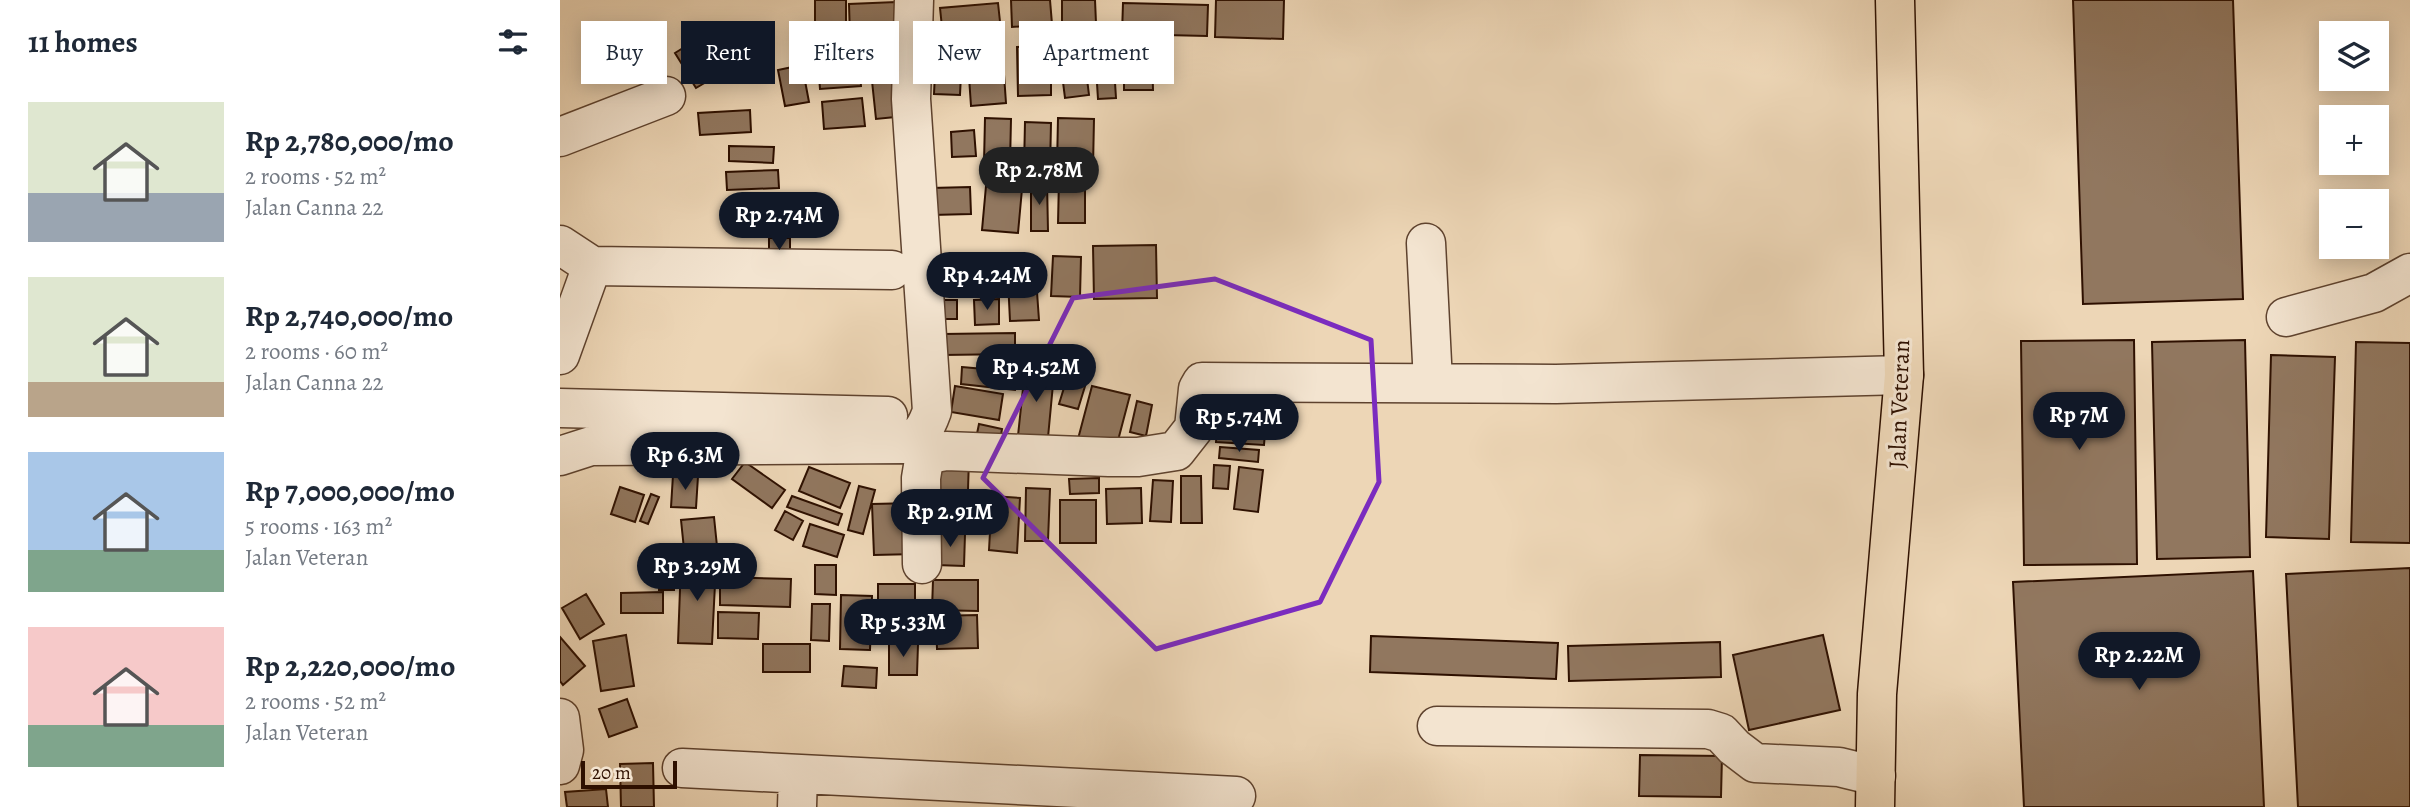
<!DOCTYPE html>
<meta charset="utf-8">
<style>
:root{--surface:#fff;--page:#f6f6f7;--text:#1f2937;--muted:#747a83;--accent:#111827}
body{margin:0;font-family:Alegreya,serif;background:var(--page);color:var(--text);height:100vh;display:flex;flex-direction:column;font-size:26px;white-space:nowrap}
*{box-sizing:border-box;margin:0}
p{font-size:23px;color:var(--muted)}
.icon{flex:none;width:38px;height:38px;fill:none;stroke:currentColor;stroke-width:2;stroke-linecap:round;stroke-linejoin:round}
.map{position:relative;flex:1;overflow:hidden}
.drawer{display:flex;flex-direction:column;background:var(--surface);width:560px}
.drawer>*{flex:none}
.top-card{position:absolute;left:21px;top:21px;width:665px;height:63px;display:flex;gap:14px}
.controls{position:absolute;left:1759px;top:21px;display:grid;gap:14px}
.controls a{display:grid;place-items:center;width:70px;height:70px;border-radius:0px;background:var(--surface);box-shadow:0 4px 18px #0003;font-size:35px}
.scale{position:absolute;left:21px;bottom:18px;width:96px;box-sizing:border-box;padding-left:7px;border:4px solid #2e1000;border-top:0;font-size:19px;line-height:24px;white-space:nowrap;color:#2e1000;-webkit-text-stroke:5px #f3e4d0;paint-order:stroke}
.price{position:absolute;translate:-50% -60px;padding:0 16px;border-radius:24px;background:var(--accent);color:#fff;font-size:23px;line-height:46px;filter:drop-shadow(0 2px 4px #0008)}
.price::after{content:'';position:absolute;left:50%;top:42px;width:21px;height:16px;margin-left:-10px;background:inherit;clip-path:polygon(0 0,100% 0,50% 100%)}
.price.on{background:#222;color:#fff}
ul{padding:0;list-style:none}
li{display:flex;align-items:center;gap:21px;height:175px;padding:0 28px}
li span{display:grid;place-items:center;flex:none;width:196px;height:140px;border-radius:0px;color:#555}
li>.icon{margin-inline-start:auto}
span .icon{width:84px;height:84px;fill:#fffc;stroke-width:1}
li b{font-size:30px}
h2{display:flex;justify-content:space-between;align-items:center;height:84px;padding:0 28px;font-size:30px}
.pill{padding:0 24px;border-radius:0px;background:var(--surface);box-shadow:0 4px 18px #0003;font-size:24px;line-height:63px}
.pill.on{background:var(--accent);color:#fff}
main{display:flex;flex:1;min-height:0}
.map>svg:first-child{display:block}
.building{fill:#91775f;stroke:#2e1000;stroke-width:2}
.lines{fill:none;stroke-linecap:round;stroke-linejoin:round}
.minor-casing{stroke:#5e422e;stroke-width:41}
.major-casing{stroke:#2e1000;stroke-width:41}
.minor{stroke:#f3e4d0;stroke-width:38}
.major{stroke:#edd6b6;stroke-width:38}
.marked{fill:none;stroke:#7b2cbf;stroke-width:5;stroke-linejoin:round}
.labels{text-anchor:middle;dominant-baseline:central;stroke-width:6;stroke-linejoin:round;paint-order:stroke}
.street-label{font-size:24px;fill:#2e1000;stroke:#f3e4d0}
</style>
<main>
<section class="drawer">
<h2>11 homes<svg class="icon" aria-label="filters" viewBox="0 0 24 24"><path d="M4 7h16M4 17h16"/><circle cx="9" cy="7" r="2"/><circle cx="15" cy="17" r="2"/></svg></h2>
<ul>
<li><span style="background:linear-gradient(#dfe7d0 65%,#9aa5b1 0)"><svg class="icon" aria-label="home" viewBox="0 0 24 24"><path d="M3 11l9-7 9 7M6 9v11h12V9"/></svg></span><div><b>Rp 2,780,000/mo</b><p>2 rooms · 52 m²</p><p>Jalan Canna 22</p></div></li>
<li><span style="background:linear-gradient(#dfe7d0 75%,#b9a48a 0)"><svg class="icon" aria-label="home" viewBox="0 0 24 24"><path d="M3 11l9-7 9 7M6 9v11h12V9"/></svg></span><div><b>Rp 2,740,000/mo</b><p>2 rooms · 60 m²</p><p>Jalan Canna 22</p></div></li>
<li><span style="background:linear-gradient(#a9c7e8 70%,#7fa58c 0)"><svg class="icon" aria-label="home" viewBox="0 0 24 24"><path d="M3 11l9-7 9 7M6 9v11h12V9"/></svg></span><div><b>Rp 7,000,000/mo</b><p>5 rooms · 163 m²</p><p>Jalan Veteran</p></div></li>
<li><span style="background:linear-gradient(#f6c9c9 70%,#7fa58c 0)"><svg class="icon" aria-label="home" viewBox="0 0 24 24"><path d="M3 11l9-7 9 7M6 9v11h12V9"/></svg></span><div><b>Rp 2,220,000/mo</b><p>2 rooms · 52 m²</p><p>Jalan Veteran</p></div></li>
</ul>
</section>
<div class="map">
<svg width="1850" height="807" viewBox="0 0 1850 807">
<rect width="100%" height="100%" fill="#edd6b6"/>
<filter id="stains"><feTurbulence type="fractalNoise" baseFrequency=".00286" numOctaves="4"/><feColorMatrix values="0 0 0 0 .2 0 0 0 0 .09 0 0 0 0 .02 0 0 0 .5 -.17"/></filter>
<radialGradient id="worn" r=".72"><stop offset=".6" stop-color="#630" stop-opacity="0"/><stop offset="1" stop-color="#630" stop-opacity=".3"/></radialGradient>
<path class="building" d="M255 0H286V37H255Z
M451 0H490L492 24 452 27Z
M502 0H535L536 23 502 24Z
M656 0H724L723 39 655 37Z
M1513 0H1673L1683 299 1523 304Z
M336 2 338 34 290 36 289 4Z
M438 3 441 31 383 37 380 8Z
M563 3 648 5 647 36 562 34Z
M552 36 556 98 538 99 534 37Z
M522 39 529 95 505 98 498 42Z
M131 43 140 56 123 66 115 53Z
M340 45 343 65 307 71 303 52Z
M442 46 446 103 411 106 407 48Z
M491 46V95L458 96 457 47Z
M592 48 593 90H564V49Z
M299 59 301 86 260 89 258 63Z
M143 62 153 78 136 88 126 72Z
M242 65 249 102 225 106 218 70Z
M375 73 401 74 400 95 374 94Z
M341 78 345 116 316 119 312 81Z
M302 98 305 126 264 129 262 102Z
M190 110 191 132 140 135 138 113Z
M425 118 451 119 450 164 424 163Z
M498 118 534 119 533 167 497 166Z
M465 122 491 123 490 169 464 168Z
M414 130 416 156 392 157 391 132Z
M169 146 214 147 213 163 169 161Z
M218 170 219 188 167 190 166 172Z
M499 179H525V223H498Z
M471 182H487L488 231H471Z
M426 186 462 189 458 233 422 230Z
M410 187 411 214 372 215 371 188Z
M209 238H230V265L209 266Z
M596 245 597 298 534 299 533 246Z
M493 256 521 257 520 297 491 296Z
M433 262V288L390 289V263Z
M476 278 479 320 450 321 448 280Z
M439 299V324L415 325 414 300Z
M371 300H397V319H371Z
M455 333V354L383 355V334Z
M1574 340 1577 564 1464 565 1461 341Z
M1685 340 1690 557 1597 559 1592 342Z
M1796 342 1850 343V543L1791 542Z
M1711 355 1775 357 1769 539 1706 537Z
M466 360 495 363 487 448 457 445Z
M402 367 457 372 455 390 401 384Z
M507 378 526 383 518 409 499 404Z
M395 386 443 394 439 420 391 412Z
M532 386 570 395 556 448 518 439Z
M663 389 712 398 708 415 659 406Z
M577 401 592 405 586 436 570 432Z
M658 417 706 420 704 445 656 442Z
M419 424 442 429 438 453 414 448Z
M660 447 699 450 698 462 659 458Z
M372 458 409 459 407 520 369 518Z
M185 462 225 490 212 508 172 479Z
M654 465 670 466 668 489 653 488Z
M249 467 290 483 280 508 239 491Z
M679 467 703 470 698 512 674 509Z
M113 475 138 476 136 508 111 507Z
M621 476H641L642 523H621Z
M539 478V493L510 494 509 479Z
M593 480 613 481 611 522 590 521Z
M299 486 315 490 303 534 288 530Z
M60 487 84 495 75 522 51 514Z
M466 488 490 489 488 541H465Z
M581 488 582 523 547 524 546 489Z
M91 494 99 497 88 524 80 521Z
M232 496 282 514 278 525 227 507Z
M432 496 460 498 457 553 429 550Z
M500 500H536V543H500Z
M355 503 356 554 314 555 312 504Z
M225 511 243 521 233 540 215 530Z
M154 517 158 556 125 559 121 520Z
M250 524 284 535 277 557 243 546Z
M376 533 405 534 404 566 376 565Z
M121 563 156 564 152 644 118 643Z
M100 564 115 565 114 590H99Z
M255 565H276V595L255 594Z
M1850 568V807H1738L1726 574Z
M1693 571 1704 807H1464L1453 582Z
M160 577 231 579 230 607 160 605Z
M373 580H418V611L372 610Z
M318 584H355V620H318Z
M103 592V613H61V593Z
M26 594 44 624 20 639 2 608Z
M281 595 312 596 310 650 280 649Z
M252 604H270L269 641 251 640Z
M158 612 199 613 198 639 158 638Z
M417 615 418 648 377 649 376 616Z
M66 635 74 686 41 691 33 641Z
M1263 635 1280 710 1189 730 1173 655Z
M811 636 998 643 996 679 810 672Z
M0 637 25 666 3 685 0 681Z
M1160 642 1161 677 1009 681 1008 646Z
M203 644H250V672H203Z
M329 644H358L357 675H329Z
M284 666 317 668 316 688 282 686Z
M67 699 77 727 49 737 39 709Z
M1080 755 1162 756 1161 797 1079 796Z
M93 763 94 807H61L60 764Z
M46 789 48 807H7L5 792Z"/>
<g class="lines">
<g class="minor-casing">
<path id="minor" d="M0 137 106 96
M866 243 873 382
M0 245 32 266 332 270
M1726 317 1814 293 1850 273
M0 355 32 266
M0 408 328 416
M0 456 31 446 344 444C361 437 366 428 372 411L351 99 354 0
M362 564 361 478 363 466 369 454 386 451 549 457H578L616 451 634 428 638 389 642 382 996 384 1344 375
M0 718 4 750 0 765
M877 726 1148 729 1161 733 1174 747 1195 763 1279 767 1316 776
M122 768 676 796
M237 807 238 774"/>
</g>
<g class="major-casing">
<path id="major" d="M1315 807 1317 694 1344 375 1335 0"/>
</g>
<use href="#minor" class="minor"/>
<use href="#major" class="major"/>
</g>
<path class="marked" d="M655 279 811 340 819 482 760 602 596 649 423 478 513 298Z"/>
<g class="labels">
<g class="street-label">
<text transform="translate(1339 404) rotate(-88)">Jalan Veteran</text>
</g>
</g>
<rect width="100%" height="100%" filter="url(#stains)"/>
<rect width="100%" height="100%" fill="url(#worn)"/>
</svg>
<div class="controls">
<a><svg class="icon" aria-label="layers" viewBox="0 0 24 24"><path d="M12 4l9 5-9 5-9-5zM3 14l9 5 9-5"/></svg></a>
<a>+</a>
<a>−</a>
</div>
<div class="scale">20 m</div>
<b class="price on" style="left:479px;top:207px">Rp 2.78M</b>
<b class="price" style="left:219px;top:252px">Rp 2.74M</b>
<b class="price" style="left:427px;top:312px">Rp 4.24M</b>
<b class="price" style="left:476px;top:404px">Rp 4.52M</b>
<b class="price" style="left:1519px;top:452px">Rp 7M</b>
<b class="price" style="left:679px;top:454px">Rp 5.74M</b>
<b class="price" style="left:125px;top:492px">Rp 6.3M</b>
<b class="price" style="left:390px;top:549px">Rp 2.91M</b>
<b class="price" style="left:137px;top:603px">Rp 3.29M</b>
<b class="price" style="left:343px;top:659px">Rp 5.33M</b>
<b class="price" style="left:1579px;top:692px">Rp 2.22M</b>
<div class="top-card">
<a class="pill">Buy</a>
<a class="pill on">Rent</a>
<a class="pill">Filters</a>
<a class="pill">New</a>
<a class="pill">Apartment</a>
</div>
</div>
</main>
